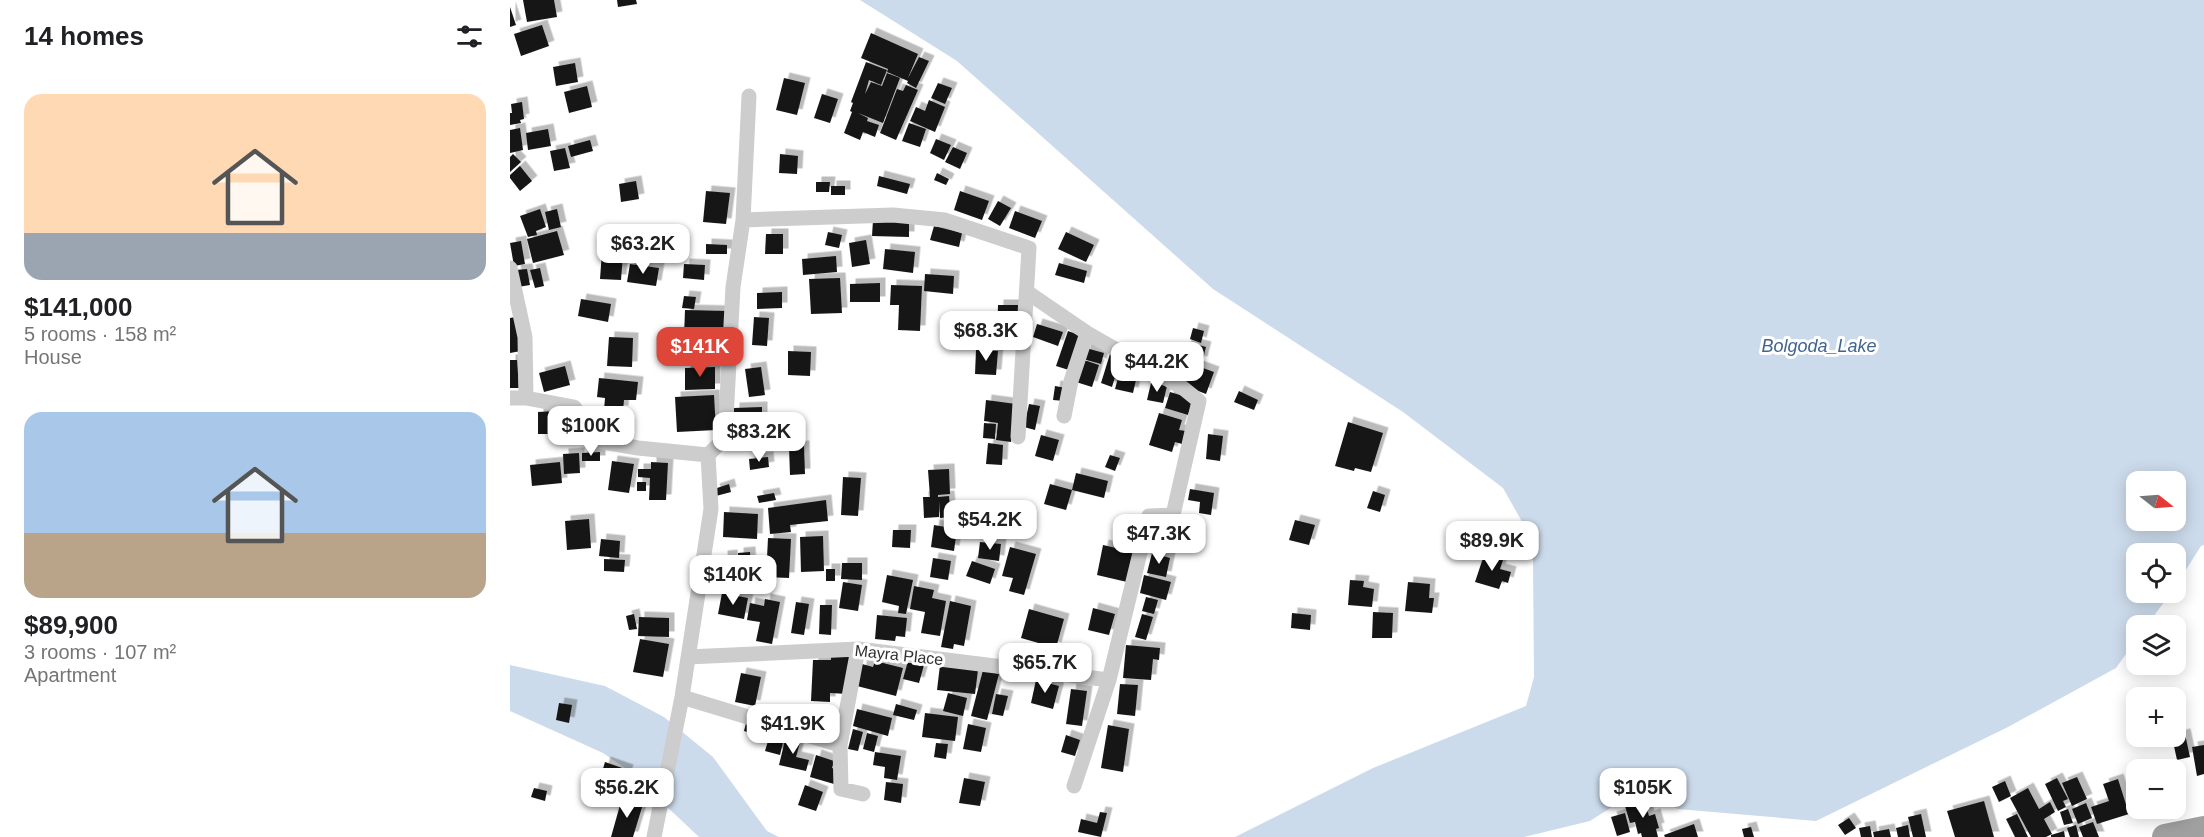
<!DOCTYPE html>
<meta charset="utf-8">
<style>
:root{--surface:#fff;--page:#f2f2f2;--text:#202124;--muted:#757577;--accent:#df463a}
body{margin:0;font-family:Helvetica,sans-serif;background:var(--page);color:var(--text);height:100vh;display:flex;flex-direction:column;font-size:22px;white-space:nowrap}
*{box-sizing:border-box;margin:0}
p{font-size:20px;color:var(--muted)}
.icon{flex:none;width:33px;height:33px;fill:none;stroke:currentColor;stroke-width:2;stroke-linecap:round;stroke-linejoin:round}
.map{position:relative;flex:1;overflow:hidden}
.details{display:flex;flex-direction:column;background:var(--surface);width:510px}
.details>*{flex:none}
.needle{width:39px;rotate:107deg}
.buttons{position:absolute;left:1616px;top:471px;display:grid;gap:12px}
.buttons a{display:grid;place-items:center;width:60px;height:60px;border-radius:12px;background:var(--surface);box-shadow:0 3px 15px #0003;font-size:30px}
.price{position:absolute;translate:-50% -51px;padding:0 14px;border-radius:12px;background:#fff;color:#222;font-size:20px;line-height:39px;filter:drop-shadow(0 2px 3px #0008)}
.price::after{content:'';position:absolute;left:50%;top:36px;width:18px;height:14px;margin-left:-9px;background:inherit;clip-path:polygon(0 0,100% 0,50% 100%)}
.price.active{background:var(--accent);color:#fff}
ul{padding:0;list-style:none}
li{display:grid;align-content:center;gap:12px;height:318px;padding:0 24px}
li span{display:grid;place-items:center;height:186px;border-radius:18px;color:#555}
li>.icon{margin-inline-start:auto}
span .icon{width:108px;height:108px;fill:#fffc;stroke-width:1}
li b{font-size:26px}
h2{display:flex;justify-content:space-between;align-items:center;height:72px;padding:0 24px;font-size:26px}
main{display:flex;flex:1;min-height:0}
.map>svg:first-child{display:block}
.water{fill:#ccdbeb;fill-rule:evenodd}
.building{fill:#171717;filter:url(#shadow)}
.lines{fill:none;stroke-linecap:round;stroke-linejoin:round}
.minor{stroke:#cdcdcd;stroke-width:15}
.trunk{stroke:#a0a0a0;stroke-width:26}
.labels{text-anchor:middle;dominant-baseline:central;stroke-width:6;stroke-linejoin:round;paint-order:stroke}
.street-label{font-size:16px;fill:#303030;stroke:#fff}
.water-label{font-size:18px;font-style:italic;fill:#416590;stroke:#fff}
</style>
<main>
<section class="details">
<h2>14 homes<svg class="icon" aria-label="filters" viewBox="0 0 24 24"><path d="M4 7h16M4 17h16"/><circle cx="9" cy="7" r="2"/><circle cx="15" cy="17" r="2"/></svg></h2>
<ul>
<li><span style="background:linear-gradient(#ffd9b3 75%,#9aa5b1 0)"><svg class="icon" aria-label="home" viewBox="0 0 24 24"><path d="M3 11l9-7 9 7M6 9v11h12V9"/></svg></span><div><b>$141,000</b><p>5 rooms · 158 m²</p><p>House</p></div></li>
<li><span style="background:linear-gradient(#a9c7e8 65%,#b9a48a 0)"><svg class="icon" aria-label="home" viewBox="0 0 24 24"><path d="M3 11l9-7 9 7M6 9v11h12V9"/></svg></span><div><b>$89,900</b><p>3 rooms · 107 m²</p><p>Apartment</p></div></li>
</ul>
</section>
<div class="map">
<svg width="1694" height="837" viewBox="0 0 1694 837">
<defs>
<filter id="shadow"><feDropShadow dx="5.5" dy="-5.5" stdDeviation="0" flood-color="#0004"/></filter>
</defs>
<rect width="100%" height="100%" fill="#fff"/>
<path class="water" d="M350 0H1694V545L1691 546 1665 587V554H1626V592L1661 593 1637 625 1626 626V640L1606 668 1498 727 1306 821 1168 809 1127 791 1080 821 1014 837H725L863 768 1016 706 1024 677 1023 561 1015 527 993 488 893 412 703 289 447 61ZM1626 482H1665V520H1626Z
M0 665 95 686 154 717 203 757 257 831 269 837H189L118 770 93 753 0 711Z"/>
<path class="building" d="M13 0H44L47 17 17 22Z
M107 0H126L127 4 108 7Z
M0 7 6 25 0 27Z
M32 25 39 46 11 56 4 34Z
M361 33 408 54 398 78 409 57 419 61 406 88 397 83 398 81 377 72 378 69 351 58Z
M356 62 377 70 371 85 359 80 355 94 361 82 372 86 377 73 390 78 373 123 348 113 358 118 357 121 369 125 365 137 353 132 350 140 334 133 342 112 340 111 343 103 341 102Z
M65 63 68 82 46 86 43 67Z
M274 78 295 83 287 115 266 110Z
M428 83 442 88 435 104 421 98Z
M396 85 408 90 386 140 370 133 387 89 393 91Z
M77 86 82 107 59 113 54 92Z
M312 94 328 99 320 123 304 118Z
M419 100 435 107 425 132 400 121 406 107 415 111Z
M12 102 14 119 10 120 11 123 0 125V113H2L1 104Z
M399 123 416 129 410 147 392 141Z
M10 128 13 150 0 153V130Z
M38 129 41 146 18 150 16 133Z
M426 139 441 145 434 160 420 153Z
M80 140 83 151 61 157 58 146Z
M443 147 457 153 450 169 435 162Z
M55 148 60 168 44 171 40 151Z
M3 154 11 162 0 172V157Z
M270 154 288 156 287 174 269 173Z
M10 166 22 181 10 191 0 178V175Z
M427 173 439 179 436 185 424 180Z
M369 176 400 184 397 194 367 186Z
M126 181 129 199 111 202 109 184Z
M306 182H320L319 192H306Z
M321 186H335V195H321Z
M196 191 220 193 216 224 193 222Z
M450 191 479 201 472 220 444 210Z
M488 201 501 208 490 226 478 219Z
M30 209 36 227 26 231 27 235 18 237 10 216Z
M47 209 51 227 39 230 35 212Z
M505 211 532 221 525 238 499 228Z
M363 220 399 221V237L362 236Z
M424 226 452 233 449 247 420 240Z
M47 231 54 255 23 263 17 239Z
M318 232 332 235 329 248 315 245Z
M556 232 584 245 576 262 548 249Z
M256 234H273V254H255Z
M130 236 146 237 144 258 128 257Z
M356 240 360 264 342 267 339 243Z
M11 241 15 264 4 266 0 243Z
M196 244 217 245V254H196Z
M375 249 405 252 403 273 373 269Z
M92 252 113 254 111 280 90 279Z
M326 256 327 272 293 275 292 259Z
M549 263 577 271 574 283 545 275Z
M120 264 149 268 146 286 117 282Z
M174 264 195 265 194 280 173 278Z
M30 268 34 286 25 288 20 270Z
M17 269 20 285 8 287 5 270Z
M415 274 444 276 443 294 414 291Z
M330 278 332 313 301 314 299 279Z
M370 283V302H340V284Z
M381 285 412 286 410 331 388 330 389 305H380Z
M272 292V308L247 309V293Z
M174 296 186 297 184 309 172 308Z
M71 299 101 304 98 322 68 316Z
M488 305H508L507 343H487Z
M175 310 218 311 217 344 196 343V336H174Z
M5 317 11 351 0 353V318Z
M244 317 259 318 257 346 242 345Z
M527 324 553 332 548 346 523 337Z
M683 328 694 331 691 343 680 339Z
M558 331 574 337 562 371 546 366Z
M99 337 123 338 122 367 97 366Z
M677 342 696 347 692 362 673 357Z
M576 348 594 353 591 364 573 359Z
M466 350 488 351 486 375 465 374Z
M278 351 301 352 300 376 278 375Z
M600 354 611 357 602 387 591 383Z
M195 355V366H178L177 356Z
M668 359 704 372 696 394 670 384 673 377 663 373Z
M0 360H7L9 388H0Z
M574 360 589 365 582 387 566 382Z
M55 366 60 385 34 392 29 373Z
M205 367V389L175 390V368Z
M251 367 255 395 239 397 235 369Z
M611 367 628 371 623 393 605 389Z
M89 378 128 382 126 400H114L113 411 94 410 95 398 87 397Z
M641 383 657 386 653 403 637 400Z
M545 386 556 388 554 401 543 400Z
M729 391 748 400 744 410 724 402Z
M660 392 683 399 678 415 655 408Z
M204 395 206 430 167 432 165 397Z
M476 400 506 404 501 442 486 440 488 423 474 421Z
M519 404 530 406 525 430 514 427Z
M252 407V423L224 424V408Z
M45 411V434H28V412Z
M649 413 672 420 669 430 676 431 672 444 665 442 662 452 639 445Z
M838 422 873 433 861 472 845 468 844 471 825 466Z
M474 423 486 424 485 439 473 438Z
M253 426 254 435 239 437 238 428Z
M698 434 713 436 710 461 696 459Z
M531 435 549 440 543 461 525 456Z
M478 443 493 445 492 465 476 464Z
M294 446 295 474 280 475 279 447Z
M90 452V461H72V453Z
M69 453 70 473 54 474 53 454Z
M600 455 610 458 605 471 595 467Z
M258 457 259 467 240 470 239 459Z
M102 461 124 464 119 493 98 490Z
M50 462 52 483 22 486 20 465Z
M141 462 158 463 156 500H139L140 478 128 477V469H141Z
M439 469 440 494 428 495V497L439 496 441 517 430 518 429 501V517L414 518 413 497H420L418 470Z
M566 473 598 481 594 498 562 490Z
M333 477 351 478 348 516 331 515Z
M127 482H136V491H127Z
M219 484 221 492 206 496 204 489Z
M540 484 562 490 556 510 534 504Z
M680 489 704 493 701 515 689 513 690 502 678 500Z
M863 491 875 495 870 512 857 508Z
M264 493 266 500 249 503 247 496Z
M316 500 318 521 280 525 281 532 260 534 258 508Z
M214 512 248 514 247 539 213 537Z
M79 519 81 548 57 550 55 521Z
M785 520 805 525 799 545 779 540Z
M424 525 447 529 444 551 421 547Z
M383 530H401L400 548 382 547Z
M313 536 314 571 291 572 290 537Z
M258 538 281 539 279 578 256 577Z
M91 539 110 541 109 558 89 556Z
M470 542 491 544 489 561 468 558Z
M593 545 624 552 617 582 587 575Z
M500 547 526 554 514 595 499 591 503 578 492 576Z
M240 552 241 570 229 571 228 553Z
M975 552 994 557 990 569 1001 572 998 583 992 581 989 589 965 582Z
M642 553 660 558 656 577 637 573Z
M222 555 223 581H213L212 556Z
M423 558 441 561 438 580 420 577Z
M94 559 115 560 114 572 94 571Z
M462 561 485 569 480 584 456 576Z
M332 563H352V580L331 579Z
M316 569H325V581H316Z
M377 575 403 580 396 614 388 613 389 606 372 602Z
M634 575 661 582 656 600 630 593Z
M840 580 854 581 853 587 864 589 862 607 838 605Z
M333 582 352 585 348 611 329 608Z
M898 582 920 584 919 598H924L922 613 895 611Z
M404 586 424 590 422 598 436 601 430 636 411 633 415 612 400 609Z
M212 593 238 598 234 619 208 614Z
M636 597 648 600 644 614 632 611Z
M255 599 270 602 262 644 246 641 250 622 237 620 240 603 254 606Z
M440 601 461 606 454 646 444 644 443 649 431 647Z
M286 602 299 604 294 635 281 633Z
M310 605H322L321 635 309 634Z
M583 608 605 614 599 635 578 630Z
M519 609 554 619 546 648 511 638Z
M863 612 883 613 882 638H862Z
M782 613 801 615 800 630 781 628Z
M124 614 127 629 119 630 116 616Z
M632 614 643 617 636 640 625 637Z
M367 615 397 618 395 637 386 636 385 641 365 639Z
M129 617 159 618V637L128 636Z
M130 639 159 644 153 677 123 672Z
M616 645 650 648 649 660 643 659 641 680 613 678Z
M321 656 341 657 338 694 320 693V702L301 701 303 660H321Z
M365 661 393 668 386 696 347 686 352 664 363 667Z
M398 661 414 665 409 683 393 679Z
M430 665 468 670 465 694 427 690Z
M473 670 489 674 477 720 461 716Z
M231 673 251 677 245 706 225 702Z
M526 680 549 686 543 709 521 703Z
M610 684 628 685 625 716 607 714Z
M561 689 577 691 572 726 556 724Z
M438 693 457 698 453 716 433 711Z
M486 694 498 696 493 716 482 714Z
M49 703 62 705 59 723 46 720Z
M386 704 407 710 404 720 383 715Z
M347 709 382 718 378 736 343 726Z
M415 713 448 717 445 741 412 737Z
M291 714 322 725 318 736 287 726Z
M237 719 251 724 247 735 234 731Z
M458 724 476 728 471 752 453 749Z
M598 725 619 729 613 772 591 768Z
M343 729 353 732 348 751 338 749Z
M261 731 275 734 270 755 255 751Z
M357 733 368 736 364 752 353 749Z
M1675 734 1680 757 1667 760 1662 737Z
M556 735 570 740 565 756 551 752Z
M276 736 291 739 286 757 299 760 296 771 269 765Z
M426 743 438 744 436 759 424 757Z
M1694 745V774L1687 776 1682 747Z
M365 752 391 756 387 780 374 778 375 767 363 765Z
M306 755 324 761 322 768 328 770 324 784 300 777Z
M95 762 118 770 112 789 89 782Z
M1567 777 1577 799 1562 806 1552 783Z
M454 778 475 782 470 806 449 803Z
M1547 778 1558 799 1553 801 1556 807 1548 811 1535 784Z
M1608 779 1619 814 1587 824 1581 807 1599 801 1593 784Z
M1495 781 1501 796 1489 802 1482 787Z
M376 782 393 784 391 803 374 800Z
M295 785 313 792 306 811 288 805Z
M24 788 37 791 35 801 21 797Z
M1518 788 1529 809 1540 802 1545 812 1534 819 1542 834 1536 837H1521L1500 798Z
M112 798 133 804 123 837H101Z
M1134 800 1139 816 1145 814 1149 828 1146 829 1148 837H1132L1131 833 1128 834 1125 822 1120 823 1115 806Z
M1474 801 1484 837H1445L1437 811Z
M1576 803 1582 818 1568 824 1562 809Z
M1558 809 1563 823 1554 825 1550 812Z
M590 812 597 813 591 837 568 832 571 819 587 823Z
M1115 813 1120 832 1107 836 1101 817Z
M1411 814 1416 837H1403L1398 817Z
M1507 814 1518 837H1505L1496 819Z
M1339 818 1346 828 1335 835 1328 825Z
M1583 822 1589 837H1573L1569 827Z
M1184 824 1188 837H1155L1154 835Z
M1398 825 1400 837H1388L1386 828Z
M1566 825 1569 837H1560L1557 828Z
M1360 826 1362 837H1351L1349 828Z
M1241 827 1244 837H1234L1232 829Z
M1379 829 1381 837H1364L1363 832Z
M1554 831 1555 837H1541V835Z"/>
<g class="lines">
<path class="minor" d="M233 220 383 215 435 220 519 248 508 437
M0 268 15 337 16 398
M517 292 577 333 673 388 689 401 663 515 639 516 599 680 564 786
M0 398H16L64 407 87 441 128 448 198 455
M554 416 561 381 577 333
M178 657 348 649 599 680
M172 697 330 745 331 789 353 794
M330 745 348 649
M144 837 172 697 201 509 198 455 215 438 223 287 233 220 239 96"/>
<path class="trunk" d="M1655 837 1694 829"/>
</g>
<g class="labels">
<g class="street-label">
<text transform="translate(389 655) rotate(6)">Mayra Place</text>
</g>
<g class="water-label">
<text x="1309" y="346">Bolgoda_Lake</text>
</g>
</g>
</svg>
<div class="buttons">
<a><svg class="needle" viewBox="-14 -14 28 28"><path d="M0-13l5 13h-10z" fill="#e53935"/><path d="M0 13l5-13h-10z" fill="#757577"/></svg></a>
<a><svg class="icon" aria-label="locate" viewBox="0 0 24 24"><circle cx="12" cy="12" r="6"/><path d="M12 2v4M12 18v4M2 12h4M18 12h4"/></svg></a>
<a><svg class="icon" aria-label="layers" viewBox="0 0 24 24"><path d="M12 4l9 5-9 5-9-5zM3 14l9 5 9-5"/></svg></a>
<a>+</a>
<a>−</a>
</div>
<b class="price" style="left:133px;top:275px">$63.2K</b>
<b class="price" style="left:476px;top:362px">$68.3K</b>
<b class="price active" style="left:190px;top:378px">$141K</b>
<b class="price" style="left:647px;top:393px">$44.2K</b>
<b class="price" style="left:81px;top:457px">$100K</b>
<b class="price" style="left:249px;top:463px">$83.2K</b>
<b class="price" style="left:480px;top:551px">$54.2K</b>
<b class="price" style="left:649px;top:565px">$47.3K</b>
<b class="price" style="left:982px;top:572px">$89.9K</b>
<b class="price" style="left:223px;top:606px">$140K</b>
<b class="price" style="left:535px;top:694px">$65.7K</b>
<b class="price" style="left:283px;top:755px">$41.9K</b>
<b class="price" style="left:117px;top:819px">$56.2K</b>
<b class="price" style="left:1133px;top:819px">$105K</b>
</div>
</main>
